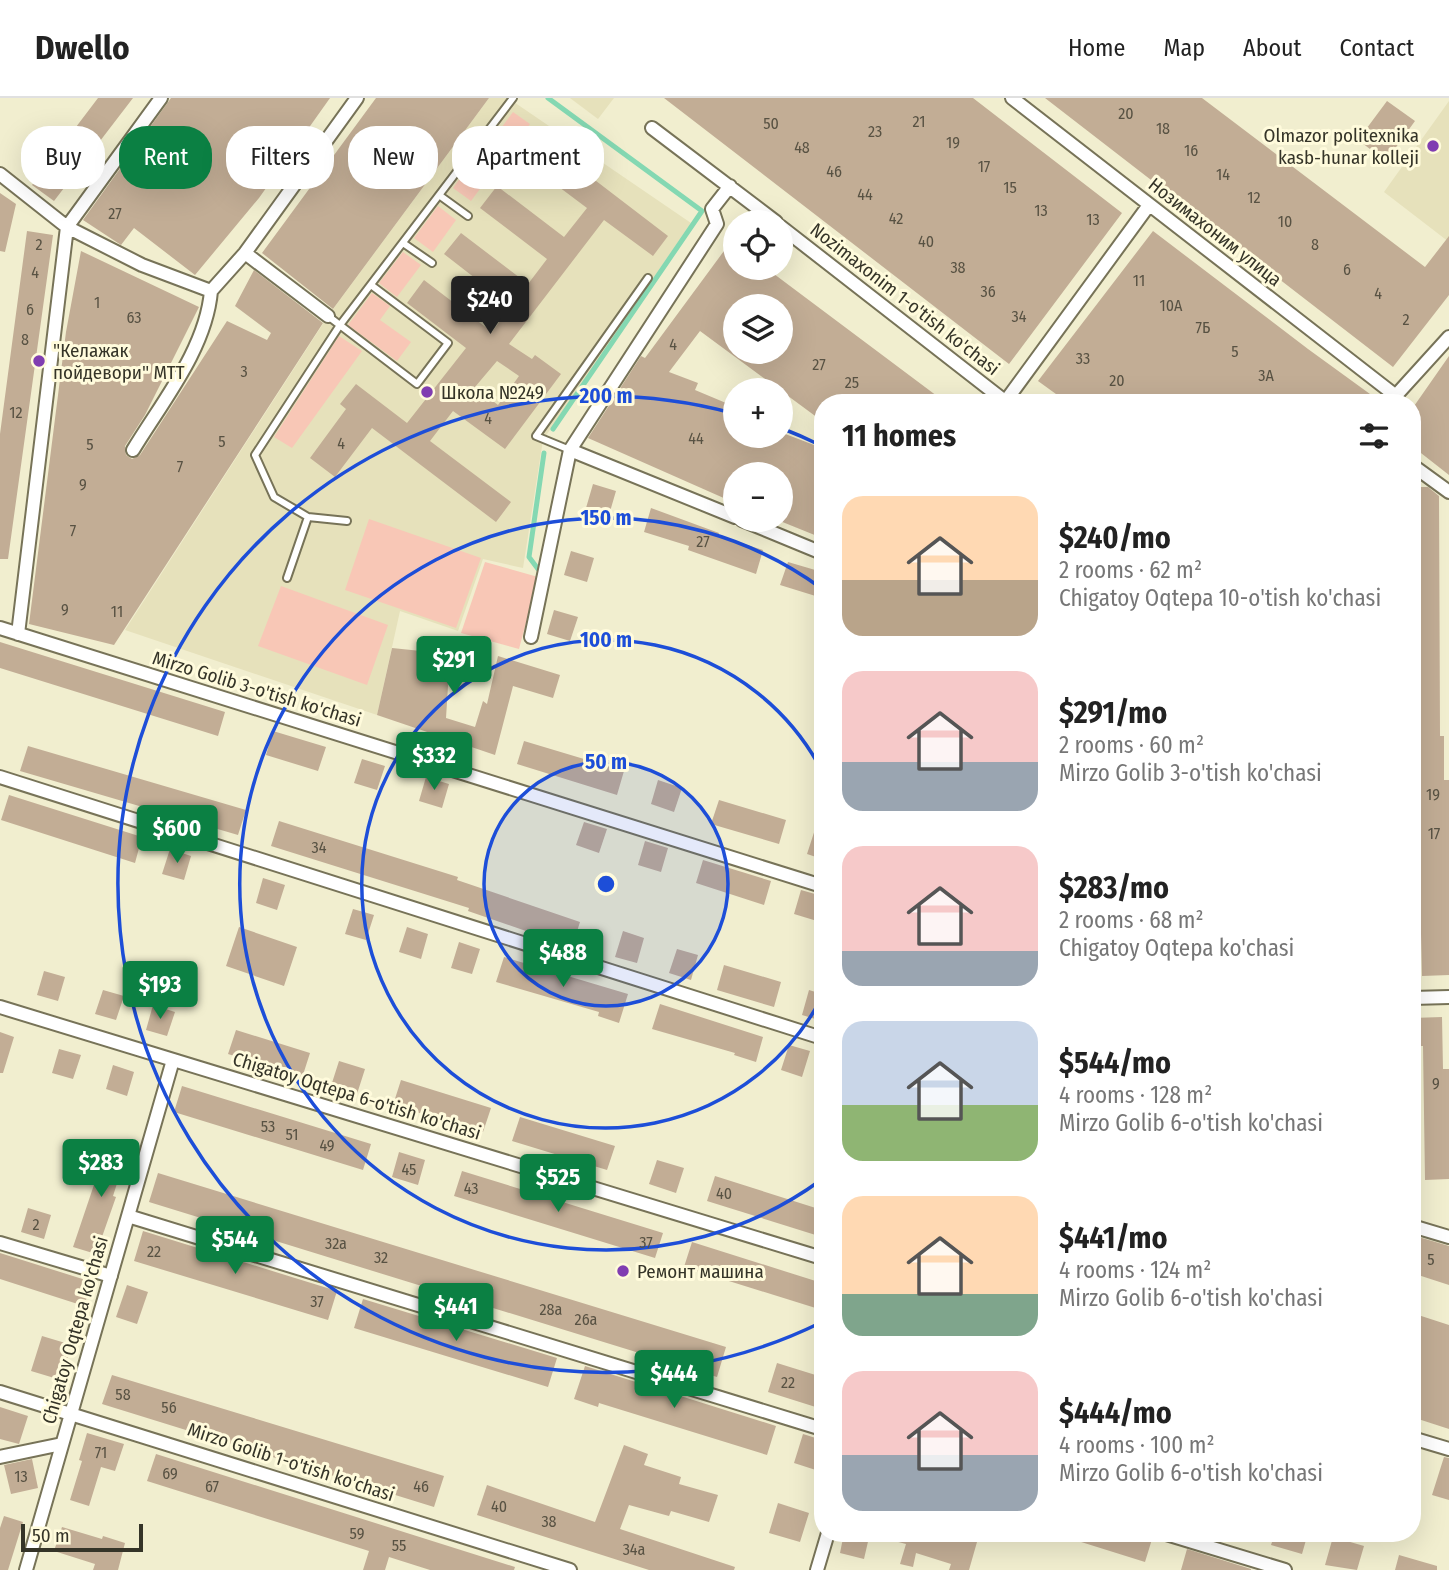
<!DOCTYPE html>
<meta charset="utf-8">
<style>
:root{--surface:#fff;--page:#f2f2f2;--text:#222;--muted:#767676;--line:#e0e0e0;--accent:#0b8043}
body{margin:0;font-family:"Fira Sans Condensed",sans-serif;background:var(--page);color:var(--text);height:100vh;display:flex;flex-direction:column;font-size:26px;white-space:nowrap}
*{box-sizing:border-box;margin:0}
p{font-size:23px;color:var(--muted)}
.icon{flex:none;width:38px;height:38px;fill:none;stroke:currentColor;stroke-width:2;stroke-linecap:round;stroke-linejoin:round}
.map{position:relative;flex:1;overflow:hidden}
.panel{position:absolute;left:814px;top:296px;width:607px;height:1148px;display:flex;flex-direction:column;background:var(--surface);border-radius:28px;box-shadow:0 7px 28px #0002}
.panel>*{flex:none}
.guide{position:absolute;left:21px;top:28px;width:665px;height:63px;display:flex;gap:14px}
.controls{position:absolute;left:723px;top:112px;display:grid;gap:14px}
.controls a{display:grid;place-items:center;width:70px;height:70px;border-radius:50%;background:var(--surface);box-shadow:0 7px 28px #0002;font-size:35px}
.scale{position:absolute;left:21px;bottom:18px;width:122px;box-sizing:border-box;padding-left:7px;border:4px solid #353428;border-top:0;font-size:19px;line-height:24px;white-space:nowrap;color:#353428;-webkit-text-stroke:5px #fffbdc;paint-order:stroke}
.price{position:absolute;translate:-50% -60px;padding:0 16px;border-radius:7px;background:var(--accent);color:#fff;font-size:23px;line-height:46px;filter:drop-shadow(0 2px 4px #0008)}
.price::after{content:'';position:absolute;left:50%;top:42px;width:21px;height:16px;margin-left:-10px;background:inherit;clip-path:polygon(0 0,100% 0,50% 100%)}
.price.selected{background:#222;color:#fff}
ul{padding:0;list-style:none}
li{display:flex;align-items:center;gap:21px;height:175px;padding:0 28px}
li span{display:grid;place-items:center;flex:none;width:196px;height:140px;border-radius:21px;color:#555}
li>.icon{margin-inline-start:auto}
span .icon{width:84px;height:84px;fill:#fffc;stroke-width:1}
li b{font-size:30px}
h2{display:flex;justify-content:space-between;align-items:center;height:84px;padding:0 28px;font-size:30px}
.chip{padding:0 24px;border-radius:28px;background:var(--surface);box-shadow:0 7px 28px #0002;font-size:24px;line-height:63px}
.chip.selected{background:var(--accent);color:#fff}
header{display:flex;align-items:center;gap:42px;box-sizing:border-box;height:98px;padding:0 35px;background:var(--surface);border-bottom:2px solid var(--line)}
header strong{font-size:33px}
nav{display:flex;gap:38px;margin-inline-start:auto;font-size:24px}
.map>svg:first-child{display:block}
.built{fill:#e6e1bb}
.green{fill:#f8c7b6}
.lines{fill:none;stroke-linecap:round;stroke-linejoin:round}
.stream{stroke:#84d8b2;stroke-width:5}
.building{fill:#c2ad95;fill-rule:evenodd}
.service-casing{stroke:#777358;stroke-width:10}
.minor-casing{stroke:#777358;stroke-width:16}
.service{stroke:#fff;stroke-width:6}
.minor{stroke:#fff;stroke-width:12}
.ring{fill:none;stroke:#1d4ed8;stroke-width:3.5}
.poi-dot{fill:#803db1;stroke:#fffbdc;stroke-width:2.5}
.labels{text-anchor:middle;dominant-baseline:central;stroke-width:6;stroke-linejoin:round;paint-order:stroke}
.number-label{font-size:16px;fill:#585243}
.poi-label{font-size:19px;fill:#353428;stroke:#fffbdc;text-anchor:start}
.street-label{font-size:19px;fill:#353428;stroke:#fffbdc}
.centre{fill:#1d4ed8;stroke:#fffbdc;stroke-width:3.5}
.ring-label{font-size:21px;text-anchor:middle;font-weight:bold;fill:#1d4ed8;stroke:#fffbdc;stroke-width:6;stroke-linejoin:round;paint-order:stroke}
</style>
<header>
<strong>Dwello</strong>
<nav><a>Home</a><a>Map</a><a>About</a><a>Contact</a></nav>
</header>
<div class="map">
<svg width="1449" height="1472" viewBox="0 0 1449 1472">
<rect width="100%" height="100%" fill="#f1eecf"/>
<path class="built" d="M489 0H508L691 125 543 342 523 470 483 461 458 533 400 513 377 617 125 532 328 218Z
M570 0H614L598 21Z
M1449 3V144L1384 94Z"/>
<path class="green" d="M513 14 530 26 516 45 499 33Z
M476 58 494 72 471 103 453 90Z
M438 108 456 122 433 154 414 140Z
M403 154 421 167 397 199 379 185Z
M372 195 390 208 380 222 411 244 397 263 348 227Z
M339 238 362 253 292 350 274 339Z
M369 421 481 460 456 530 345 492Z
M485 464 538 479 519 551 461 535Z
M281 488 388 527 367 587 258 548Z"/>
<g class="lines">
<path class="stream" d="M548 0 702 113 553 331
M538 471 529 459 544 355"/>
</g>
<path class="building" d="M98 0H133L54 103 32 87Z
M171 0H330L259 100 195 177 134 130 121 147 83 122Z
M376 0H489L333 211 262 155Z
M664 0H973L1122 115 1009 266Z
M1045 0H1202L1425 169 1449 138V197L1393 269Z
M1387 3 1415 23 1386 63 1358 42Z
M536 37 668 138 653 158 604 122 509 246 532 261 535 257 561 276 505 351 453 313 430 343 511 404 496 424 372 330 335 379 310 360 346 311 340 306 356 286 407 325 466 250 407 205 424 182 492 234 511 208 444 156 461 135 528 186 547 161 480 110 497 88 564 139 587 110 519 59ZM497 263 519 278 498 307 475 289Z
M0 95 16 106 5 154 0 153Z
M27 133 53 137 8 461H0V336Z
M1153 133 1308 251 1381 304H1067L1038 283Z
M735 138V170H766L945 304H822V323L700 233 669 274 698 285 695 292 726 305 725 309 735 314V338H780V334L822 350V440L780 423V376H735V405L588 340 641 258 645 260ZM735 208H780V254H735Z
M81 153 199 209 145 317 125 348 126 357 132 361 140 357 227 223 267 242 271 235 235 208 254 172 323 225 114 547 29 526 66 234Z
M1449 258V377L1412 348V311Z
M593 386 616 393 609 417 586 410Z
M1412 389H1428L1439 398 1440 638H1444V682H1449V877L1422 878 1417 667H1413L1412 633Z
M651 410 719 435 718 438 763 452 756 476 688 452 689 448 644 434Z
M571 453 594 460 587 484 564 477Z
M788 464 822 474V500L780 487Z
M554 512 578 519 570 543 547 536Z
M0 544 225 614 218 638 0 570Z
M392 550 450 556 446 620 475 629 483 603 487 606 498 558 560 577 553 600 513 588 495 657 377 617Z
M273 633 326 649 318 673 266 657Z
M524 643 624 673 617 697 517 666Z
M28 648 246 712 238 737 20 673Z
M362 661 385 668 377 692 354 685Z
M426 679 449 686 442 710 419 703Z
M658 682 682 690 674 714 651 706Z
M9 697 142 739 135 765 1 722Z
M719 702 786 722 779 746 711 726Z
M820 716 822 717V761L807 756Z
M279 723 458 779 457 782 580 824 572 849 468 813 469 810 271 748Z
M584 724 607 731 599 755 576 747Z
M645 743 668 750 661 774 638 767Z
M170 751 191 758 184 782 162 776Z
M703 762 771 783 764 807 696 785Z
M263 780 285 787 277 812 256 805Z
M801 792 822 798 817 823 794 816Z
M353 811 374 817 366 842 345 836Z
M239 829 297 849 284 888 226 868Z
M407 829 428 836 421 861 399 854Z
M623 833 644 840 637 865 615 859Z
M459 844 480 851 472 876 451 870Z
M677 851 698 857 691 882 669 875Z
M504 859 628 896 619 925 598 918 599 914 496 884Z
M724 867 781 884 774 909 717 892Z
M44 873 65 879 58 903 37 897Z
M103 892 124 898 116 922 95 916Z
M809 892 822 896V923L802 917Z
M660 906 763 939 756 964 734 957 735 955 652 931Z
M153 907 175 914 167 938 146 932Z
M1442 919 1443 971H1449V1081L1425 1082 1423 948H1412V920Z
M236 932 310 955 302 980 228 956Z
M0 934 14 939 3 975H0Z
M789 947 810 953 802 979 781 972Z
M59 951 81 957 73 981 52 975Z
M339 963 365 971 357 996 331 988Z
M113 967 134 974 127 998 106 991Z
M401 982 491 1010 483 1034 393 1007Z
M182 988 371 1046 363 1072 174 1014Z
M520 1019 615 1048 607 1072 512 1043Z
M104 1044 128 1051 113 1098 116 1099 96 1156 73 1149 100 1069 97 1068Z
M399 1054 425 1062 418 1087 392 1079Z
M657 1062 684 1070 676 1095 649 1086Z
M462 1073 663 1135 655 1160 454 1098Z
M158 1075 726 1249 717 1279 149 1104Z
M715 1078 822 1112V1139L707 1103Z
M28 1110 51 1117 44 1141 21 1134Z
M143 1133 337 1193 328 1222 134 1163Z
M1412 1137 1449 1148V1187L1412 1175Z
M692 1144 822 1185V1212L684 1169Z
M0 1155 92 1184 84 1208 0 1181Z
M127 1187 148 1194 137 1226 116 1219Z
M363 1201 557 1260 548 1289 354 1230Z
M1412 1215 1449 1227V1331L1412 1319Z
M42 1238 72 1247 61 1282 31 1273Z
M777 1265 822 1279V1311L768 1294Z
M585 1268 776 1328 767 1357 599 1305 598 1309 574 1301Z
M112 1277 444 1378 434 1409 102 1306Z
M0 1309 28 1318 19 1346 0 1341Z
M87 1335 124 1346 115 1373 101 1369 89 1408 70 1402 82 1363 79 1362Z
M803 1336 822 1342V1374L794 1365Z
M624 1347 648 1356 644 1367 681 1379 679 1386 718 1397 709 1424 671 1413 669 1418 629 1407 620 1431 735 1469 734 1472H649L477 1417 487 1387 595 1424Z
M156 1356 515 1469 514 1472H430L389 1459 385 1472H363L369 1453 147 1383Z
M1444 1359 1449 1360V1402L1432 1397Z
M32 1361 38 1390 11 1396 4 1367Z
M778 1405 809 1415 800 1444 769 1435Z
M4 1418 23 1424 8 1472H0V1430Z
M62 1429 102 1441 103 1438 125 1445 118 1472H93L95 1466 54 1453Z
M844 1435H870L864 1461 840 1455Z
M884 1435H944L977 1444 969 1472H949L951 1466 916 1455 913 1469 900 1466 906 1446 883 1440Z
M1062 1435H1143L1153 1438 1145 1464 1062 1438Z
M1275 1435H1308L1302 1456 1271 1447Z
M1333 1439 1364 1448 1357 1472 1325 1467Z
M1187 1451 1251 1471V1472H1181Z
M1399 1457 1437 1468V1472H1395Z"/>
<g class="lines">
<g class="service-casing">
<path id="service" d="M478 46 508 68
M439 97 468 118
M403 145 432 165
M328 218 417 286 448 245 371 187
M570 352 536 338 648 180
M308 419 347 423
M287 480 308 419 274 399 255 357 340 227 513 0"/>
</g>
<g class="minor-casing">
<path id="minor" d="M1012 0 1396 298
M652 30 776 124
M0 76 67 129 142 167 211 193
M780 128 1006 304
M245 155 328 218
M211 193 245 155 357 0
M1005 304 1149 107
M1390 304 1449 239
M133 352C162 304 206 251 211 193
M570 352 735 419
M1412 367 1449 394
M742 422 822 455
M0 530 822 788
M18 536 67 129 161 0
M531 539 570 352 717 126 712 111 730 88
M0 679 822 940
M1412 900 1449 899
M0 909 822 1160
M128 1118 822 1331
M1412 1128 1449 1139
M0 1145 111 1178
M0 1294 570 1472
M1412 1340 1449 1351
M0 1359 62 1346
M1163 1435 1285 1472
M26 1472 173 962
M817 1472 828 1435"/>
</g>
<use href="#service" class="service"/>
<use href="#minor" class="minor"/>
</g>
<circle cx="606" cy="786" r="122" fill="#1d4ed8" fill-opacity=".12"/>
<g class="ring">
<circle cx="606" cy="786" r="122"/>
<path d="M822 899A244 244 0 1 1 822 673"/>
<path d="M821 1082A366 366 0 1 1 821 490"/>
<path d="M820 1225A488 488 0 1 1 732 315M781 330A488 488 0 0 1 820 347"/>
</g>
<g class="poi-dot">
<circle cx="1433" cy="48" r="7"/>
<circle cx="39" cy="263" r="7"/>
<circle cx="427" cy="294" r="7"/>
<circle cx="623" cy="1173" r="7"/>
</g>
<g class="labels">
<g class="number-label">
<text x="1126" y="15">20</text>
<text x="919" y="23">21</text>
<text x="771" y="25">50</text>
<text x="1163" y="30">18</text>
<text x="875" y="33">23</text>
<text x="953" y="44">19</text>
<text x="802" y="49">48</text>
<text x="1191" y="52">16</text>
<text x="984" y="68">17</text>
<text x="834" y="73">46</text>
<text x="1223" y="76">14</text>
<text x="1010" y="89">15</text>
<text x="865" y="96">44</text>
<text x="1254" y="99">12</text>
<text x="1041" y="112">13</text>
<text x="115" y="115">27</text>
<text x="896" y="120">42</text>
<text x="1093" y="121">13</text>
<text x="1285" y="123">10</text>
<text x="926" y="143">40</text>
<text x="39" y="146">2</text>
<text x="1315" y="146">8</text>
<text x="958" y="169">38</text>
<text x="1347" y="171">6</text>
<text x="35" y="174">4</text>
<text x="1139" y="182">11</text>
<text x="988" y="193">36</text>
<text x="1378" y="195">4</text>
<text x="97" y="204">1</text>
<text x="1171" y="207">10A</text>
<text x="30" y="211">6</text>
<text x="1019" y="218">34</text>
<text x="134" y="219">63</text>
<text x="1406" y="221">2</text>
<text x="1203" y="229">7Б</text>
<text x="25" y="241">8</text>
<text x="673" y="246">4</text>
<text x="1235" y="253">5</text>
<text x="1083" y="260">33</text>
<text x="819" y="266">27</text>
<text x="244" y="273">3</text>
<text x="1266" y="277">3A</text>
<text x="1117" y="282">20</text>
<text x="852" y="284">25</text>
<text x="16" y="314">12</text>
<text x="488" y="320">4</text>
<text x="696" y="340">44</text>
<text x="222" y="343">5</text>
<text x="341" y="345">4</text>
<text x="90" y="346">5</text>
<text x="180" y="368">7</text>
<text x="83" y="386">9</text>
<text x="73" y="432">7</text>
<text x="703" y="443">27</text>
<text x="65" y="511">9</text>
<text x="117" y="513">11</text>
<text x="1433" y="696">19</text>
<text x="1434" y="735">17</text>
<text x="319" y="749">34</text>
<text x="1436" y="985">9</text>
<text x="268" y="1028">53</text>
<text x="292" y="1036">51</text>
<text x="327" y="1047">49</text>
<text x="409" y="1071">45</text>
<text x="471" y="1090">43</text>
<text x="724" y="1095">40</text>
<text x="36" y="1126">2</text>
<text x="646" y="1144">37</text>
<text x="336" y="1145">32a</text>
<text x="154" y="1153">22</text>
<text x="381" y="1159">32</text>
<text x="1431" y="1161">5</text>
<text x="317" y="1203">37</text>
<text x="551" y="1211">28a</text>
<text x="586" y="1221">26a</text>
<text x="788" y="1284">22</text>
<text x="123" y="1296">58</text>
<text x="169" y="1309">56</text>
<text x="101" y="1354">71</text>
<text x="170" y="1375">69</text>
<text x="21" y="1378">13</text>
<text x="212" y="1388">67</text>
<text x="421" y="1388">46</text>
<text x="499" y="1408">40</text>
<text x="549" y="1423">38</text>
<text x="357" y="1435">59</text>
<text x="399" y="1447">55</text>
<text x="634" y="1451">34a</text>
</g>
<g class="poi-label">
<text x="1419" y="37" text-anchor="end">Оlmazor politexnika<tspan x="1419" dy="22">kasb-hunar kolleji</tspan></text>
<text x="53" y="252">"Келажак<tspan x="53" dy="22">пойдевори" МТТ</tspan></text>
<text x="441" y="294">Школа №249</text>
<text x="637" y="1173">Ремонт машина</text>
</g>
<g class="street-label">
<text transform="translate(1215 134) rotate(38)">Нозимахоним улица</text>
<text transform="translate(905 201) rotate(38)">Nozimaxonim 1-o'tish ko'chasi</text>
<text transform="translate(257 591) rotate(17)">Mirzo Golib 3-o'tish ko'chasi</text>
<text transform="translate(357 998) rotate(17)">Chigatoy Oqtepa 6-o'tish ko'chasi</text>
<text transform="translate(75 1232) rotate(-74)">Chigatoy Oqtepa ko'chasi</text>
<text transform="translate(291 1364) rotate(18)">Mirzo Golib 1-o'tish ko'chasi</text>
</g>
</g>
<circle cx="606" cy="786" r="10" class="centre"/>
<g class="ring-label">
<text x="606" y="305">200 m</text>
<text x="606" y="427">150 m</text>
<text x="606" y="549">100 m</text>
<text x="606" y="671">50 m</text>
</g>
</svg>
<div class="controls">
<a><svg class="icon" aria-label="locate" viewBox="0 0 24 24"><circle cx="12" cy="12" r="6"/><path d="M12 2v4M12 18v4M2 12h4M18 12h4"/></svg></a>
<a><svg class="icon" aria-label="layers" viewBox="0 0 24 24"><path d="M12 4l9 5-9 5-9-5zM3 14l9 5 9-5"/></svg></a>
<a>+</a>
<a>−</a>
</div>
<div class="scale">50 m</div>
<b class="price selected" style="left:490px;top:238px">$240</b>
<b class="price" style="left:454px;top:598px">$291</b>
<b class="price" style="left:434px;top:694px">$332</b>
<b class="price" style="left:177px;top:767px">$600</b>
<b class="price" style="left:563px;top:891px">$488</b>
<b class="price" style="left:160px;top:923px">$193</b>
<b class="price" style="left:101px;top:1101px">$283</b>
<b class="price" style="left:558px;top:1116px">$525</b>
<b class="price" style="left:235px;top:1178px">$544</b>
<b class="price" style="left:456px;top:1245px">$441</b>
<b class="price" style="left:674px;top:1312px">$444</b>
<div class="guide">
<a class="chip">Buy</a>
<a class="chip selected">Rent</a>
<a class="chip">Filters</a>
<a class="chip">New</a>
<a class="chip">Apartment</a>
</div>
<section class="panel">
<h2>11 homes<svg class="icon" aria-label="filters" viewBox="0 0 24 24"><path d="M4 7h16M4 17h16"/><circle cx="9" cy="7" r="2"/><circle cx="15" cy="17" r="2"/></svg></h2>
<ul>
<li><span style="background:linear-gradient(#ffd9b3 60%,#b9a48a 0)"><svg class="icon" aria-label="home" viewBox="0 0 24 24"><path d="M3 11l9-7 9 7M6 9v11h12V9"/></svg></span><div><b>$240/mo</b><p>2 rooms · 62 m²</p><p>Chigatoy Oqtepa 10-o'tish ko'chasi</p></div></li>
<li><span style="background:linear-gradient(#f6c9c9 65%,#9aa5b1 0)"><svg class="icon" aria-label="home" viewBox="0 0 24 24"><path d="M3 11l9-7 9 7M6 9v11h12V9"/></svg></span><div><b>$291/mo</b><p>2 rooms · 60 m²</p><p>Mirzo Golib 3-o'tish ko'chasi</p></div></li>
<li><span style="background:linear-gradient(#f6c9c9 75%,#9aa5b1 0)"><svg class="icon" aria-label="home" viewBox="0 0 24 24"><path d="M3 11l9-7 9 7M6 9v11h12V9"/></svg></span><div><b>$283/mo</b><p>2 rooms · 68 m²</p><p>Chigatoy Oqtepa ko'chasi</p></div></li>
<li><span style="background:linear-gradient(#c9d6e8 60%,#8fb573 0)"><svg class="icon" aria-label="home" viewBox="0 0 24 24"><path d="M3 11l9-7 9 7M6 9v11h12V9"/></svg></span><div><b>$544/mo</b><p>4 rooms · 128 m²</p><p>Mirzo Golib 6-o'tish ko'chasi</p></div></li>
<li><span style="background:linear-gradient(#ffd9b3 70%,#7fa58c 0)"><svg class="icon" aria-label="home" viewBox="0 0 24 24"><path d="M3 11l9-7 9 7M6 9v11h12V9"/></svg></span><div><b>$441/mo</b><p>4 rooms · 124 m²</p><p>Mirzo Golib 6-o'tish ko'chasi</p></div></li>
<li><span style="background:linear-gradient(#f6c9c9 60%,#9aa5b1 0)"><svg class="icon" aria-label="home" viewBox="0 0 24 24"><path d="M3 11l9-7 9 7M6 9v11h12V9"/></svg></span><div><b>$444/mo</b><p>4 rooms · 100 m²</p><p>Mirzo Golib 6-o'tish ko'chasi</p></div></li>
</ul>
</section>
</div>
